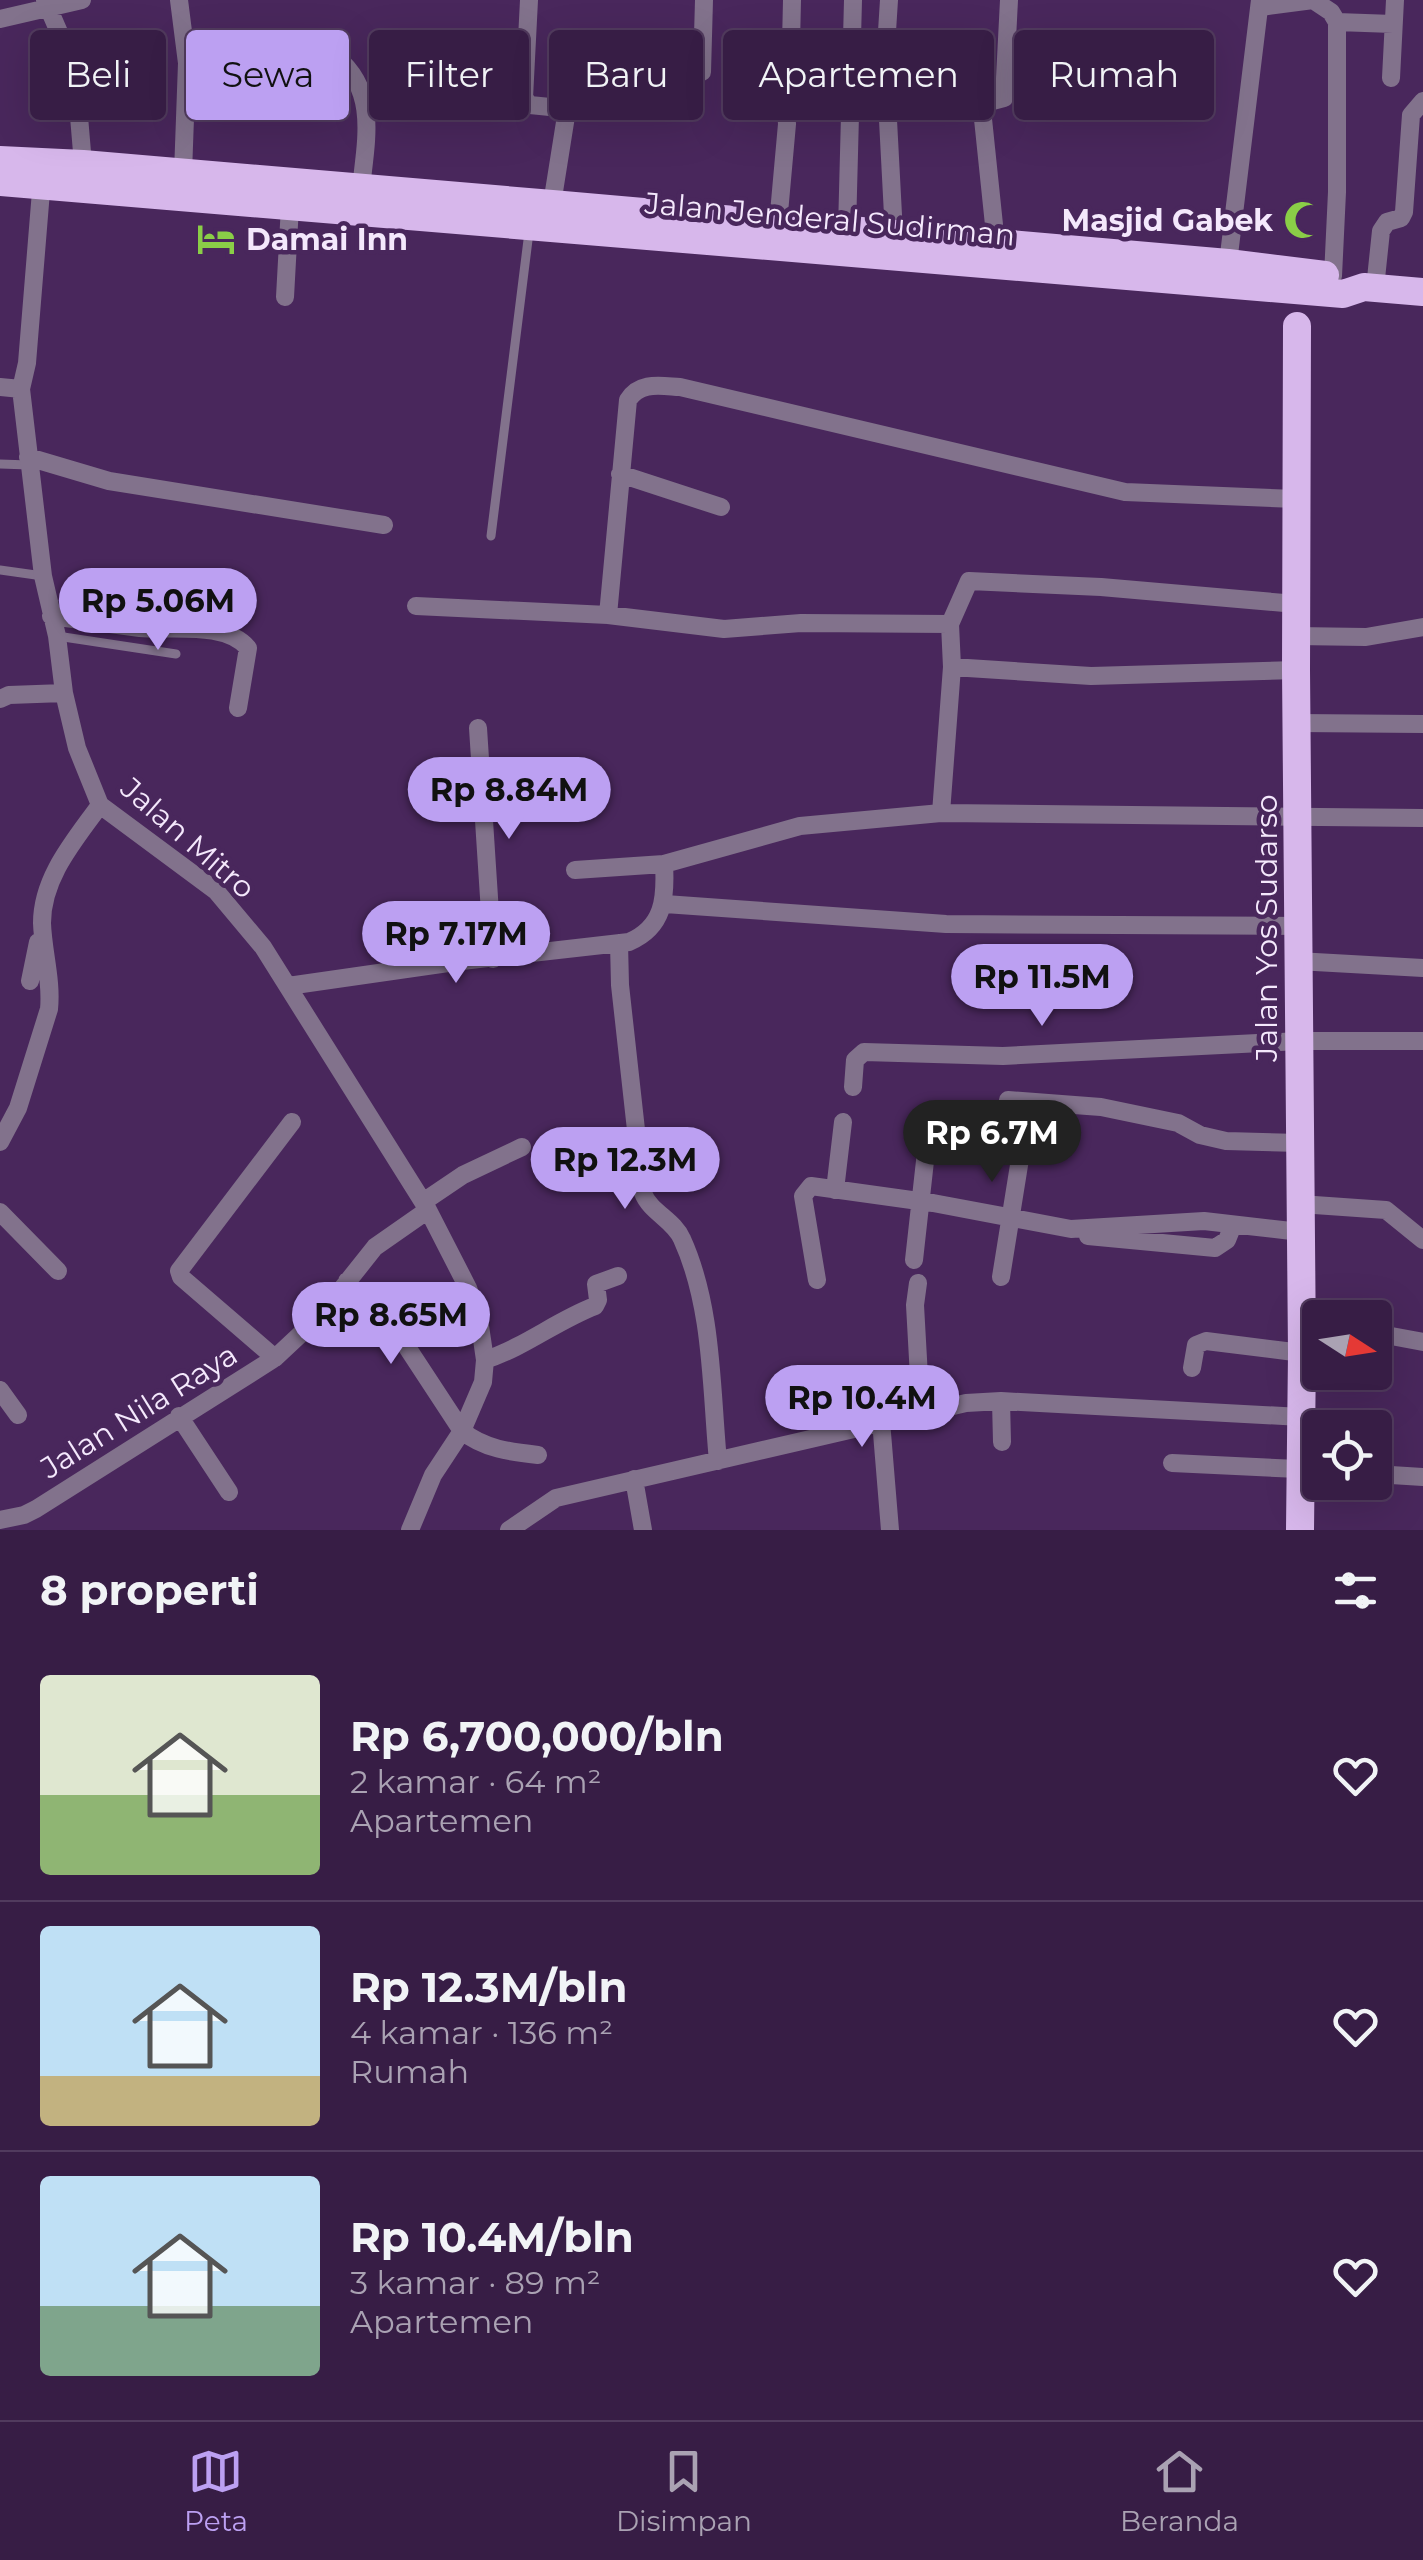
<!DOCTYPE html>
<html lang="id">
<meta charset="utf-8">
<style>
:root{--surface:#371d45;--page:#3e264c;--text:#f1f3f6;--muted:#aaa2b3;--line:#513b5e;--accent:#bca0f2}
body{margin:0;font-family:Montserrat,sans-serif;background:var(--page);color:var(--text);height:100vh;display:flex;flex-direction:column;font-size:38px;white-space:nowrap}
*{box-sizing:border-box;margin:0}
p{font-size:32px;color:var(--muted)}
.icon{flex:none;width:55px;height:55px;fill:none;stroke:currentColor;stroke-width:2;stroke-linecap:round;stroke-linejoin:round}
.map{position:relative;height:1530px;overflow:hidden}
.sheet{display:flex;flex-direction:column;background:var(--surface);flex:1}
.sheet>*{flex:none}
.banner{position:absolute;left:30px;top:30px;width:1365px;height:90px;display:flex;gap:20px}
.needle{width:65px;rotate:102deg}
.controls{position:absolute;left:1302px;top:1300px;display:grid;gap:20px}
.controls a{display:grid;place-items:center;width:90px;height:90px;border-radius:10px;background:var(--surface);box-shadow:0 10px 40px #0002,0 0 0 2px var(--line);font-size:50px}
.price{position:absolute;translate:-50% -85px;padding:0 22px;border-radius:35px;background:var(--accent);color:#111;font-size:32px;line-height:65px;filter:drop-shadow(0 2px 5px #0008)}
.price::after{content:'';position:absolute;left:50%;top:60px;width:30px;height:22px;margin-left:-15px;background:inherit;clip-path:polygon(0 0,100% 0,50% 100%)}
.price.active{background:#222;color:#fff}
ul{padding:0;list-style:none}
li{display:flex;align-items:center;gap:30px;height:250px;padding:0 40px}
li+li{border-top:2px solid var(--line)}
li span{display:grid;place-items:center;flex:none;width:280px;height:200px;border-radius:10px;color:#555}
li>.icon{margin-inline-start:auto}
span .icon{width:120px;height:120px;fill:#fffc;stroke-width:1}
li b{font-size:42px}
h2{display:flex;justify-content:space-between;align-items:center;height:120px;padding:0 40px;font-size:42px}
.tag{padding:0 35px;border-radius:10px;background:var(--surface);box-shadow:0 10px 40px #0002,0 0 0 2px var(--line);font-size:35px;line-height:90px}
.tag.active{background:var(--accent);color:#111}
.menu{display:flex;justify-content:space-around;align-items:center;height:140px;border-top:2px solid var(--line);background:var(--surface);font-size:28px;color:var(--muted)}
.menu a{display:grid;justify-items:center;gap:5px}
.menu .active{color:var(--accent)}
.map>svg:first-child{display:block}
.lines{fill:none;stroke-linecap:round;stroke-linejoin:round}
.service{stroke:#82728c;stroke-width:9}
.minor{stroke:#82728c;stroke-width:18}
.trunk{stroke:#d7b7eb;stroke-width:28}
.labels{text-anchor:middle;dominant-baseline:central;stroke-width:9;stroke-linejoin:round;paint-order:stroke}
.street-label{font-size:30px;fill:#f4e8fc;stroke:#49275c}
.poi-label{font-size:30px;font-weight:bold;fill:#f4e8fc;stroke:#49275c;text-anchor:end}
</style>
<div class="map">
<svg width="1423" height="1530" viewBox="0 0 1423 1530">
<rect width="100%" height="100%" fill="#49275c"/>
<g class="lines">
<path class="service" d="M0 464 29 465
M491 536 529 232
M0 570 43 576
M57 636 176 654"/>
<path class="minor" d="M45 0 75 69 83 164
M179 0 187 63 183 173
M529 0 524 98 530 105 560 108 566 116 552 204
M889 0 885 63 894 234
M1261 7 1313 0 1331 12 1337 22V192L1333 276
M0 19 82 0
M1337 22 1393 24
M336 57C378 91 366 140 361 188
M702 72 704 0
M1391 78 1395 0
M42 179 27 363 21 389 43 576 57 636 64 693 77 748 100 805 216 891 263 947 428 1210 468 1288 479 1319 485 1360 483 1382 462 1431 433 1475 410 1530
M778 224 787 124 784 84 791 44 792 0
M847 230 853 0
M996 244 983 119 985 103 1004 98 1009 0
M1228 263 1260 0
M1375 288 1381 231 1387 222 1401 218 1404 212 1411 115 1423 101
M285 297 290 206
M0 387 21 389
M28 457 109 481 384 525
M620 474 721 507
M416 606 608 615 724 629 801 623 950 624
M608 615 628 400C640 381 661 386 680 387L1125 492 1295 499
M51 616C81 620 110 624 140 628 172 631 225 621 248 648L238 708
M1296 636 1366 637 1423 627
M952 667 1091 676 1296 670
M0 699 9 695 64 693
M1297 723 1423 724
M478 728 493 959
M941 813 952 667 950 624 969 581 1101 587 1296 604
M575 870 664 864 800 826 941 813 1423 818
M665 904 946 924 1299 926
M619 943 620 985 643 1193C650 1212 674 1220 682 1239 713 1307 711 1389 718 1461
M1297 961 1423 968
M30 981 38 942
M288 986 462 961 629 942C664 927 666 898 664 864
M853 1087 855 1060 864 1052 1003 1056 1299 1041H1423
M1008 1100 1101 1107 1178 1123 1200 1135 1226 1141 1300 1143
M0 1142 18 1108 49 1009C52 980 43 952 42 923 42 877 75 840 100 805
M835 1190 843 1122
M423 1202 463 1175 522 1147
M1300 1204 1386 1210 1423 1240
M0 1212 58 1271
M1088 1236 1215 1248 1227 1240 1233 1225
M914 1260 927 1143
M1001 1277 1020 1159
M817 1280 803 1196 811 1186 933 1203 1071 1229 1204 1221 1300 1232
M347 1281 401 1338 462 1431C484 1449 511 1452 538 1455
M918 1283 915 1305 921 1413
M1375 1333 1423 1342
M275 1358 181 1277 179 1271 292 1122
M485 1360C525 1347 556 1321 595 1306L598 1300 596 1284 618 1276
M1192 1368 1196 1345 1206 1341 1302 1353
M1302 1375 1372 1378
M0 1390 18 1415
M1001 1401 1002 1442
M179 1416 229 1492
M881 1421 890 1530
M1172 1463 1320 1470
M1375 1474 1423 1477
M634 1479 643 1530
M0 1520 24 1515 36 1509 275 1358 321 1315 375 1247 428 1210
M509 1530 556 1498 966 1403 1001 1401 1301 1417"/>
<path class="trunk" d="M0 160 83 164 552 204 1228 263 1325 275
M0 182 1343 294 1364 287 1423 292
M1297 326 1296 670 1302 1353 1300 1530"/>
</g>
<defs>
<g id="mosque-bare" transform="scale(3)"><path d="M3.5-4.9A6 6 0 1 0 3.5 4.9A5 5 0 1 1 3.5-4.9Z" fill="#8ace47" stroke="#49275c" stroke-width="2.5" paint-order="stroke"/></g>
<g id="hotel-bare" transform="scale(3)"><path d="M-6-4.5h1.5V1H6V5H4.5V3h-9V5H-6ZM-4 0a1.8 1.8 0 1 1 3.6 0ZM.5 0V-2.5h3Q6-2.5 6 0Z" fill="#8ace47" stroke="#49275c" stroke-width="2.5" paint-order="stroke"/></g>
</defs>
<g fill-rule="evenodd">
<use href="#mosque-bare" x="1303" y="220"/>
<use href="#hotel-bare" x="216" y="239"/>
</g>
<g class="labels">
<g class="street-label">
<text transform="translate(830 219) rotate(5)">Jalan Jenderal Sudirman</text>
<text transform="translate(188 838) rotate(41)">Jalan Mitro</text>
<text transform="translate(1266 928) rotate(-90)">Jalan Yos Sudarso</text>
<text transform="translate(139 1411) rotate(-32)">Jalan Nila Raya</text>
</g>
<g class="poi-label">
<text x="1273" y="220">Masjid Gabek</text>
<text x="246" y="239" text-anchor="start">Damai Inn</text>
</g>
</g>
</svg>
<div class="controls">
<a><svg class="needle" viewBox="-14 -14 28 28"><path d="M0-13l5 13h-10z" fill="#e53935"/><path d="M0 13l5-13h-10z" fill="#aaa2b3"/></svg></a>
<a><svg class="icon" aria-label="locate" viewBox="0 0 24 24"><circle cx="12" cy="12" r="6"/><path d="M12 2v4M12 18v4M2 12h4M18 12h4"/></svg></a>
</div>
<b class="price" style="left:158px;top:653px">Rp 5.06M</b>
<b class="price" style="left:509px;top:842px">Rp 8.84M</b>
<b class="price" style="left:456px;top:986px">Rp 7.17M</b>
<b class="price" style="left:1042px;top:1029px">Rp 11.5M</b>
<b class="price active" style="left:992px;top:1185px">Rp 6.7M</b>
<b class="price" style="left:625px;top:1212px">Rp 12.3M</b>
<b class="price" style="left:391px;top:1367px">Rp 8.65M</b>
<b class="price" style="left:862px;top:1450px">Rp 10.4M</b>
<div class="banner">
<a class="tag">Beli</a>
<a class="tag active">Sewa</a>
<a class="tag">Filter</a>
<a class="tag">Baru</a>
<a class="tag">Apartemen</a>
<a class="tag">Rumah</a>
</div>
</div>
<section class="sheet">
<h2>8 properti<svg class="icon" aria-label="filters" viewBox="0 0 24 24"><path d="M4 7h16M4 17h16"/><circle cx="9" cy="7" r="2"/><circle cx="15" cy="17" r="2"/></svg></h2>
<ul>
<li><span style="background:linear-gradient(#dfe7d0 60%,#8fb573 0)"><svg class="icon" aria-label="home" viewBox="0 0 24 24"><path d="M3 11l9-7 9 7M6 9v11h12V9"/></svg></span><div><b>Rp 6,700,000/bln</b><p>2 kamar · 64 m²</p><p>Apartemen</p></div><svg class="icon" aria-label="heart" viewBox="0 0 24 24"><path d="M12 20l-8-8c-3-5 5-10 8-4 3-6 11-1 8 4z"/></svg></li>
<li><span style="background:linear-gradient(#bfe0f5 75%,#c2b280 0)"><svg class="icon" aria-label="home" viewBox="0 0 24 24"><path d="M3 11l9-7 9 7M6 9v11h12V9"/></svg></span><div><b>Rp 12.3M/bln</b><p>4 kamar · 136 m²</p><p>Rumah</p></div><svg class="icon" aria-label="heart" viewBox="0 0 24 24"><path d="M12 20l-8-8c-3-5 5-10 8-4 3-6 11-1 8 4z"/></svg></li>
<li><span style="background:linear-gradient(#bfe0f5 65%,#7fa58c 0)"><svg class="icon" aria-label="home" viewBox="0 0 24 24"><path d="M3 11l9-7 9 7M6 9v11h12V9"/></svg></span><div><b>Rp 10.4M/bln</b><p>3 kamar · 89 m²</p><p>Apartemen</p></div><svg class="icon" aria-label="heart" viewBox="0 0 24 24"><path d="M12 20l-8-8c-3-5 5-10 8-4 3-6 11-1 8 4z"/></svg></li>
</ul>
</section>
<nav class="menu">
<a class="active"><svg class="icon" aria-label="map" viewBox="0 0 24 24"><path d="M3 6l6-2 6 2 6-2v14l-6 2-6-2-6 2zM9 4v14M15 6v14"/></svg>Peta</a>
<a><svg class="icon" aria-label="saved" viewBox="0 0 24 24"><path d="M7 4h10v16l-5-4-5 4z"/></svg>Disimpan</a>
<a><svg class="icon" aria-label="home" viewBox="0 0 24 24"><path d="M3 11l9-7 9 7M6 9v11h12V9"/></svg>Beranda</a>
</nav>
